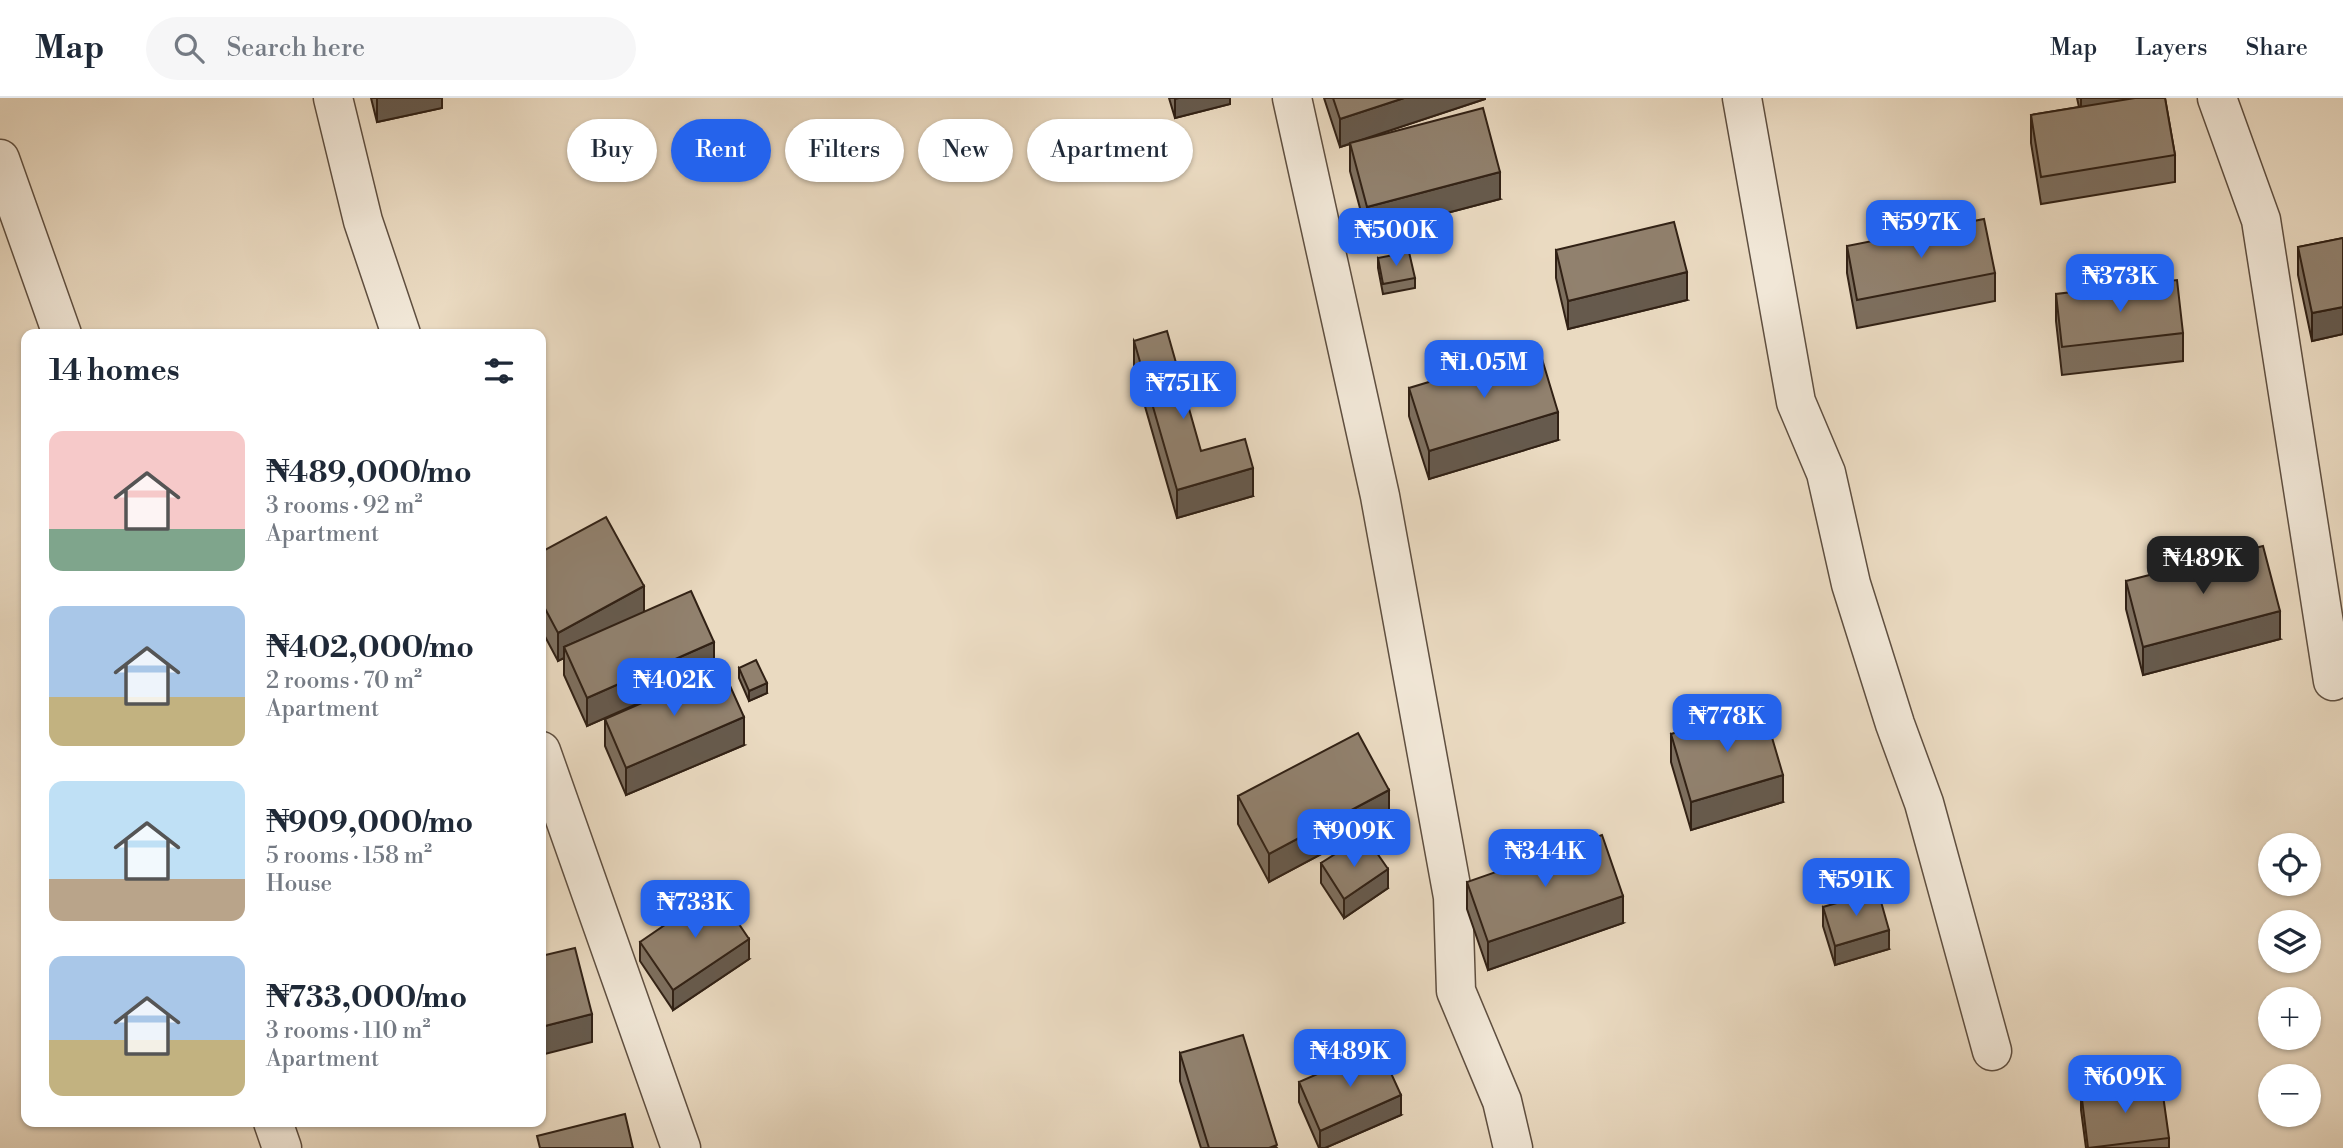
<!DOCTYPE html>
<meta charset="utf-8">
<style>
:root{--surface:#fff;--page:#f6f6f7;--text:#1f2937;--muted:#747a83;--line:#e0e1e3;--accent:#2563eb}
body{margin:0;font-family:"Libre Bodoni",serif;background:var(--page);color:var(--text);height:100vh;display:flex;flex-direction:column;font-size:26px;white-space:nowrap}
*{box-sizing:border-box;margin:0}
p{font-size:23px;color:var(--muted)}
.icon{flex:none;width:38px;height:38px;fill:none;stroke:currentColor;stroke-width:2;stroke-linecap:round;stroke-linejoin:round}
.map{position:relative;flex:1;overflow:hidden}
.sheet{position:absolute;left:21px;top:231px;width:525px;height:798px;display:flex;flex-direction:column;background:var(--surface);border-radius:14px;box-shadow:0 2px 5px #0004}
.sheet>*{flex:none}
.top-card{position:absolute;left:567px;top:21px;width:665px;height:63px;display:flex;gap:14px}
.buttons{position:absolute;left:2258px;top:735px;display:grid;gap:14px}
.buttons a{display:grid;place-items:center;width:63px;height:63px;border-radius:50%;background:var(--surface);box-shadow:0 2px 5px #0004;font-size:35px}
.price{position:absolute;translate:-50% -60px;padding:0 16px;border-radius:14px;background:var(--accent);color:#fff;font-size:23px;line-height:46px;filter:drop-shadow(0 2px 4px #0008)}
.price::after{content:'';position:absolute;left:50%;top:42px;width:21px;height:16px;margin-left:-10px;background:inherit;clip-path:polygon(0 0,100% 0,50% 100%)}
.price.selected{background:#222;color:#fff}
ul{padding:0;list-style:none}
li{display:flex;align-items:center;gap:21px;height:175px;padding:0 28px}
li span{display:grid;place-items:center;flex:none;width:196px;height:140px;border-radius:14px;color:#555}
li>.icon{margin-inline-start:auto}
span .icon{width:84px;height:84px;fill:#fffc;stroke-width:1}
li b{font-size:30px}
h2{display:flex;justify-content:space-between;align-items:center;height:84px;padding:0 28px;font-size:30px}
.tag{padding:0 24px;border-radius:32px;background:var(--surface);box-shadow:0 2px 5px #0004;font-size:24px;line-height:63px}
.tag.selected{background:var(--accent);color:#fff}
header{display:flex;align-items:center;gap:42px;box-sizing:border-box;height:98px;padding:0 35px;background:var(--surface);border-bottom:2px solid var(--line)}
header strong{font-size:33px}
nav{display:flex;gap:38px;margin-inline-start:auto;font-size:24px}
.search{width:490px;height:63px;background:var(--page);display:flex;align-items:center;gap:18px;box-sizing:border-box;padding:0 24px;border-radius:38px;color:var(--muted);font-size:26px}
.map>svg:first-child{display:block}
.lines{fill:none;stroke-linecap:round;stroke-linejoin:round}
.street-casing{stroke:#5f4f40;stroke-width:41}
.street{stroke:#f1e7d7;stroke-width:38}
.wall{fill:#7d6f5f;stroke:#312115;stroke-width:2}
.shaded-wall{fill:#665a4d;stroke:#312115;stroke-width:2}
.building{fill:#91816e;stroke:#312115;stroke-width:2}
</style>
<header>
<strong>Map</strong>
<div class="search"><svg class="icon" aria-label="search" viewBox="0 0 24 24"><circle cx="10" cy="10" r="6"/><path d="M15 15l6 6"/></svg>Search here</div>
<nav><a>Map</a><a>Layers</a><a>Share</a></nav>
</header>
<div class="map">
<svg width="2343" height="1050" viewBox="0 0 2343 1050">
<rect width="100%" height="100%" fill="#eadac1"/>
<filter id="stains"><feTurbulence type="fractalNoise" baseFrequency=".00286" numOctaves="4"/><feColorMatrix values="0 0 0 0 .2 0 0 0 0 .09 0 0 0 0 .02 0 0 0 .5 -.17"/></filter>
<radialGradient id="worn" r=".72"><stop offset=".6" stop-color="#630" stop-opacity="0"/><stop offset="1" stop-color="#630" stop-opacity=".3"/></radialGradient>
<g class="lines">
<g class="street-casing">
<path id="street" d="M333 0 363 123 401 236
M1292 0 1380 398 1453 799 1456 893 1502 1003 1513 1050
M1742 0 1796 304 1826 375 1851 486 1895 626 1924 705 1992 953
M2217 0 2261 122 2333 583
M0 61 62 236
M541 653 681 1050
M273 1024 282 1050"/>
</g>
<use href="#street" class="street"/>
</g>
<path class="wall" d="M371 0H442V10L377 24Z
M1169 0H1230V6L1175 20Z
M1324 0H1485V1L1354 44 1500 101 1367 136 1350 73V46L1340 49Z
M2077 0H2165L2175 57V84L2041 106 2031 45V17L2079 9Z
M2343 140V236L2312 243 2298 177V149Z
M1847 148 1995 175V203L1857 230 1847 175Z
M1556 152 1687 202 1568 231 1556 180Z
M1378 160 1415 180V190L1383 196 1378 170Z
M2056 196 2183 235V263L2062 277 2056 223Z
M1134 243 1201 353 1253 398 1177 420 1134 270Z
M1409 290 1558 342 1429 381 1409 318Z
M541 454 644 514 714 572 587 628 564 577V560L558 563 541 531Z
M2126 483 2280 541 2143 577 2126 511Z
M739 570 767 595 749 603 739 580Z
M605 621 744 647 626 697 605 648Z
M1671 636 1783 704 1691 732 1671 664Z
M1238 698 1389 720 1269 784 1238 726Z
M1353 756 1388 790 1344 820 1321 785V765Z
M1467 784 1623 825 1488 872 1467 811Z
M1823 809 1889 851 1835 867 1823 828Z
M640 844 749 861 673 912 640 863Z
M1180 955 1277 1050H1201L1180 983Z
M1299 984 1401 1017 1325 1050H1319L1299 1004Z
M2081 993 2169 1040V1050H2086L2081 1012Z"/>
<path class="shaded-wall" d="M377 0H442V10L377 24Z
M1179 0H1230V6L1175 20V1Z
M1404 0H1485V1L1340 49V21Z
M2081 0H2151L2081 18Z
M1500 74V101L1367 136V109Z
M1687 174V202L1568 231V203Z
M2343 209V236L2312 243V215Z
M1558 314V342L1429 381V353Z
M1253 370V398L1177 420V392Z
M644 488V516L564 549V560L558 563V535Z
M2280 513V541L2143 577V549Z
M714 544V572L587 628V600Z
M767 585V595L749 603V593Z
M744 619V647L626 697V670Z
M1783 677V704L1691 732V704Z
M1389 692V720L1269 784V756Z
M1388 771V790L1344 820V801Z
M1623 798V825L1488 872V844Z
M1889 832V851L1835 867V848Z
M749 841V861L673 912V892Z
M592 916V944L541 957V929Z
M1401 997V1017L1325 1050H1320V1033Z"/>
<path class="building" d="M1333 0H1404L1340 21Z
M2135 0H2165L2175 57 2041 79 2031 17Z
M1483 10 1500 74 1367 109 1350 45Z
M1984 121 1995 175 1857 202 1847 148Z
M1674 124 1687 174 1568 203 1556 152Z
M2343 140V209L2312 215 2298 149Z
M1409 154 1415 180 1383 186 1378 160Z
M2177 182 2183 235 2062 249 2056 196Z
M1167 233 1201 353 1245 341 1253 370 1177 392 1134 243Z
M1539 251 1558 314 1429 353 1409 290Z
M606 419 644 488 558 535 541 503V454Z
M2263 448 2280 513 2143 549 2126 483Z
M691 493 714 544 587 600 564 549Z
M756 562 767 585 749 593 739 570Z
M722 570 744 619 626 670 605 621Z
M1763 609 1783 677 1691 704 1671 636Z
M1358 635 1389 692 1269 756 1238 698Z
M1602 737 1623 798 1488 844 1467 784Z
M1370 745 1388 771 1344 801 1321 765 1348 748 1353 756Z
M716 792 749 841 673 892 640 844Z
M1878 793 1889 832 1835 848 1823 809Z
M575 850 592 916 541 929V858Z
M1243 937 1277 1047 1269 1050H1209L1180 955Z
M1379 949 1401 997 1320 1033 1299 984Z
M2161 983 2169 1040 2088 1050 2081 993Z
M625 1016 633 1050H540L537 1038Z"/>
<rect width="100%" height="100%" filter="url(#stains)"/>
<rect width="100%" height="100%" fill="url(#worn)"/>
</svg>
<div class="buttons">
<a><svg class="icon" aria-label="locate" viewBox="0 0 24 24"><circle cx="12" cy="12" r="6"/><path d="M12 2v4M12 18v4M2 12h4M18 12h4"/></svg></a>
<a><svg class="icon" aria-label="layers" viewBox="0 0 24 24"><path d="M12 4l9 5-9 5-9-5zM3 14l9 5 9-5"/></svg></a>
<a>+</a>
<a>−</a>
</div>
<b class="price" style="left:1921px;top:162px">₦597K</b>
<b class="price" style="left:1396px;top:170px">₦500K</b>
<b class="price" style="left:2120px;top:216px">₦373K</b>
<b class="price" style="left:1484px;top:302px">₦1.05M</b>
<b class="price" style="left:1183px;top:323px">₦751K</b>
<b class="price selected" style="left:2203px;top:498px">₦489K</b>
<b class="price" style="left:674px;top:620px">₦402K</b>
<b class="price" style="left:1727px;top:656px">₦778K</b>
<b class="price" style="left:1354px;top:771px">₦909K</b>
<b class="price" style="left:1545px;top:791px">₦344K</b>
<b class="price" style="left:1856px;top:820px">₦591K</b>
<b class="price" style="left:695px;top:842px">₦733K</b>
<b class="price" style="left:1350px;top:991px">₦489K</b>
<b class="price" style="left:2125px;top:1017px">₦609K</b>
<div class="top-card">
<a class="tag">Buy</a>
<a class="tag selected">Rent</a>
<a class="tag">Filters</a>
<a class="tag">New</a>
<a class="tag">Apartment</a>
</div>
<section class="sheet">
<h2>14 homes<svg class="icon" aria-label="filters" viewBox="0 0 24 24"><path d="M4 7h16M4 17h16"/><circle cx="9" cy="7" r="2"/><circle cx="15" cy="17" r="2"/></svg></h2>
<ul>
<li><span style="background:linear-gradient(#f6c9c9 70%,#7fa58c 0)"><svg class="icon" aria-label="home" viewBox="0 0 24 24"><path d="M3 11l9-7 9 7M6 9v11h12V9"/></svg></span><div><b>₦489,000/mo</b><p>3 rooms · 92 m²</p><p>Apartment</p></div></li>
<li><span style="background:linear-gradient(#a9c7e8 65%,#c2b280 0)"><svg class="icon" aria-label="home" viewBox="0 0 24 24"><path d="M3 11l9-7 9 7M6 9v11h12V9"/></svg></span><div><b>₦402,000/mo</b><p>2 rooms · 70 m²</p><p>Apartment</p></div></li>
<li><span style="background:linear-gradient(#bfe0f5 70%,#b9a48a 0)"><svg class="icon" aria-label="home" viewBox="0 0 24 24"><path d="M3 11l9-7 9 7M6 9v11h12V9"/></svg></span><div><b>₦909,000/mo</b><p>5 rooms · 158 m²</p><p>House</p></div></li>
<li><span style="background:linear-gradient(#a9c7e8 60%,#c2b280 0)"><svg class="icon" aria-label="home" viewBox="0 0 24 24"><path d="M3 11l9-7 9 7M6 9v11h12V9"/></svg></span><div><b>₦733,000/mo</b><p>3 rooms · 110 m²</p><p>Apartment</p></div></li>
</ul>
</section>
</div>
